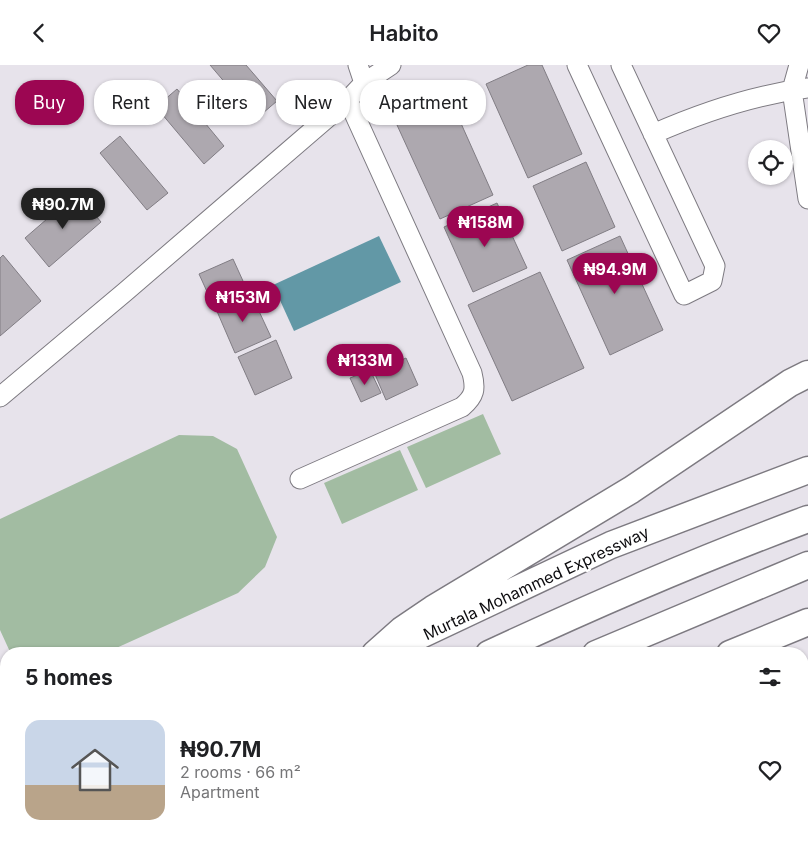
<!DOCTYPE html>
<meta charset="utf-8">
<style>
:root{--surface:#fff;--page:#f6f6f6;--text:#202124;--muted:#757577;--line:#e0e0e0;--accent:#9c0652}
body{margin:0;font-family:Inter,sans-serif;background:var(--page);color:var(--text);height:100vh;display:flex;flex-direction:column;font-size:19px;white-space:nowrap}
*{box-sizing:border-box;margin:0}
p{font-size:16px;color:var(--muted)}
.icon{flex:none;width:28px;height:28px;fill:none;stroke:currentColor;stroke-width:2;stroke-linecap:round;stroke-linejoin:round}
.map{position:relative;flex:1;overflow:hidden}
.drawer{position:absolute;left:0px;top:582px;width:809px;height:196px;display:flex;flex-direction:column;background:var(--surface);border-radius:20px 20px 0 0;box-shadow:0 1px 4px #0004}
.drawer>*{flex:none}
.hud{position:absolute;left:15px;top:15px;width:500px;height:45px;display:flex;gap:10px}
.controls{position:absolute;left:748px;top:75px;display:grid;gap:10px}
.controls a{display:grid;place-items:center;width:45px;height:45px;border-radius:50%;background:var(--surface);box-shadow:0 1px 4px #0004;font-size:25px}
.price{position:absolute;translate:-50% -42px;padding:0 11px;border-radius:18px;background:var(--accent);color:#fff;font-size:16px;line-height:32px;filter:drop-shadow(0 1px 2px #0008)}
.price::after{content:'';position:absolute;left:50%;top:30px;width:15px;height:11px;margin-left:-8px;background:inherit;clip-path:polygon(0 0,100% 0,50% 100%)}
.price.current{background:#222;color:#fff}
ul{padding:0;list-style:none}
li{display:flex;align-items:center;gap:15px;height:125px;padding:0 25px}
li+li{border-top:1px solid var(--line)}
li span{display:grid;place-items:center;flex:none;width:140px;height:100px;border-radius:15px;color:#555}
li>.icon{margin-inline-start:auto}
span .icon{width:60px;height:60px;fill:#fffc;stroke-width:1}
li b{font-size:21px}
h2{display:flex;justify-content:space-between;align-items:center;height:60px;padding:0 25px;font-size:21px}
.chip{padding:0 18px;border-radius:20px;background:var(--surface);box-shadow:0 1px 4px #0004;font-size:18px;line-height:45px}
.chip.current{background:var(--accent);color:#fff}
header{display:flex;justify-content:space-between;align-items:center;height:65px;padding:0 25px;background:var(--surface);font-size:22px;font-weight:600}
.map>svg:first-child{display:block}
.green{fill:#a2bca2}
.forest{fill:#8bae8c}
.water{fill:#6298a6}
.building{fill:#ada8af;stroke:#817d84}
.lines{fill:none;stroke-linecap:round;stroke-linejoin:round}
.minor-casing{stroke:#7d7a81;stroke-width:21}
.highway-casing{stroke:#7d7a81;stroke-width:29}
.minor{stroke:#fff;stroke-width:19}
.highway{stroke:#fff;stroke-width:26}
.labels{text-anchor:middle;dominant-baseline:central;stroke-width:5;stroke-linejoin:round;paint-order:stroke}
.street-label{font-size:16px;fill:#0c0b0e;stroke:#fff}
</style>
<header><svg class="icon" aria-label="back" viewBox="0 0 24 24"><path d="M15 5l-7 7 7 7"/></svg>Habito<svg class="icon" aria-label="heart" viewBox="0 0 24 24"><path d="M12 20l-8-8c-3-5 5-10 8-4 3-6 11-1 8 4z"/></svg></header>
<div class="map">
<svg width="808" height="778" viewBox="0 0 808 778">
<rect width="100%" height="100%" fill="#e7e3eb"/>
<path class="green" d="M483 349 501 389 426 423 407 382Z
M179 370 213 371 237 384 277 472 265 502 238 528 103 589H11L0 565V454Z
M400 385 418 425 342 459 324 418Z"/>
<path class="forest" d="M808 691V778H497L516 772H802L803 692Z"/>
<path class="water" d="M379 171 401 217 294 266 273 220Z"/>
<path class="building" d="M210 0H246L277 36 256 54Z
M528 0H542L582 89 528 113 486 19Z
M177 24 224 81 204 99 156 42Z
M451 36 493 130 440 154 397 60Z
M120 71 168 128 147 145 100 88Z
M586 97 615 162 562 186 533 121Z
M77 128 101 157 49 202 25 173Z
M497 138 527 203 473 227 444 162Z
M620 171 663 265 610 290 567 195Z
M3 190 41 236 0 271V193Z
M233 194 243 216 209 231 199 209Z
M540 207 584 303 512 336 468 240Z
M251 229 271 272 235 288 216 244Z
M276 275 292 313 255 330 238 292Z
M406 293 418 320 386 335 374 307Z
M370 305 381 328 361 337 350 313Z"/>
<g class="lines">
<g class="minor-casing">
<path id="minor" d="M358 0 364 18
M577 0 684 230 712 216 715 201 621 0
M799 0 792 25 808 134
M653 69C703 47 753 30 808 23
M0 332 125 227 348 35 364 18 391 0
M300 414 462 342C475 331 476 324 472 308L348 35"/>
</g>
<g class="highway-casing">
<path id="highway" d="M408 576 611 480 808 405
M375 589 402 565 433 544 631 425 790 318 808 309
M489 589C594 540 700 494 808 454
M596 589 808 500
M730 589 808 557
M802 653 808 652
M24 778 33 772
M103 778 113 772
M223 778 233 772
M328 778 337 772"/>
</g>
<use href="#minor" class="minor"/>
<use href="#highway" class="highway"/>
</g>
<g class="labels">
<g class="street-label">
<text transform="translate(536 518) rotate(-25)">Murtala Mohammed Expressway</text>
</g>
</g>
</svg>
<div class="controls">
<a><svg class="icon" aria-label="locate" viewBox="0 0 24 24"><circle cx="12" cy="12" r="6"/><path d="M12 2v4M12 18v4M2 12h4M18 12h4"/></svg></a>
</div>
<b class="price current" style="left:63px;top:165px">₦90.7M</b>
<b class="price" style="left:485px;top:183px">₦158M</b>
<b class="price" style="left:615px;top:230px">₦94.9M</b>
<b class="price" style="left:243px;top:258px">₦153M</b>
<b class="price" style="left:365px;top:321px">₦133M</b>
<div class="hud">
<a class="chip current">Buy</a>
<a class="chip">Rent</a>
<a class="chip">Filters</a>
<a class="chip">New</a>
<a class="chip">Apartment</a>
</div>
<section class="drawer">
<h2>5 homes<svg class="icon" aria-label="filters" viewBox="0 0 24 24"><path d="M4 7h16M4 17h16"/><circle cx="9" cy="7" r="2"/><circle cx="15" cy="17" r="2"/></svg></h2>
<ul>
<li><span style="background:linear-gradient(#c9d6e8 65%,#b9a48a 0)"><svg class="icon" aria-label="home" viewBox="0 0 24 24"><path d="M3 11l9-7 9 7M6 9v11h12V9"/></svg></span><div><b>₦90.7M</b><p>2 rooms · 66 m²</p><p>Apartment</p></div><svg class="icon" aria-label="heart" viewBox="0 0 24 24"><path d="M12 20l-8-8c-3-5 5-10 8-4 3-6 11-1 8 4z"/></svg></li>
</ul>
</section>
</div>
